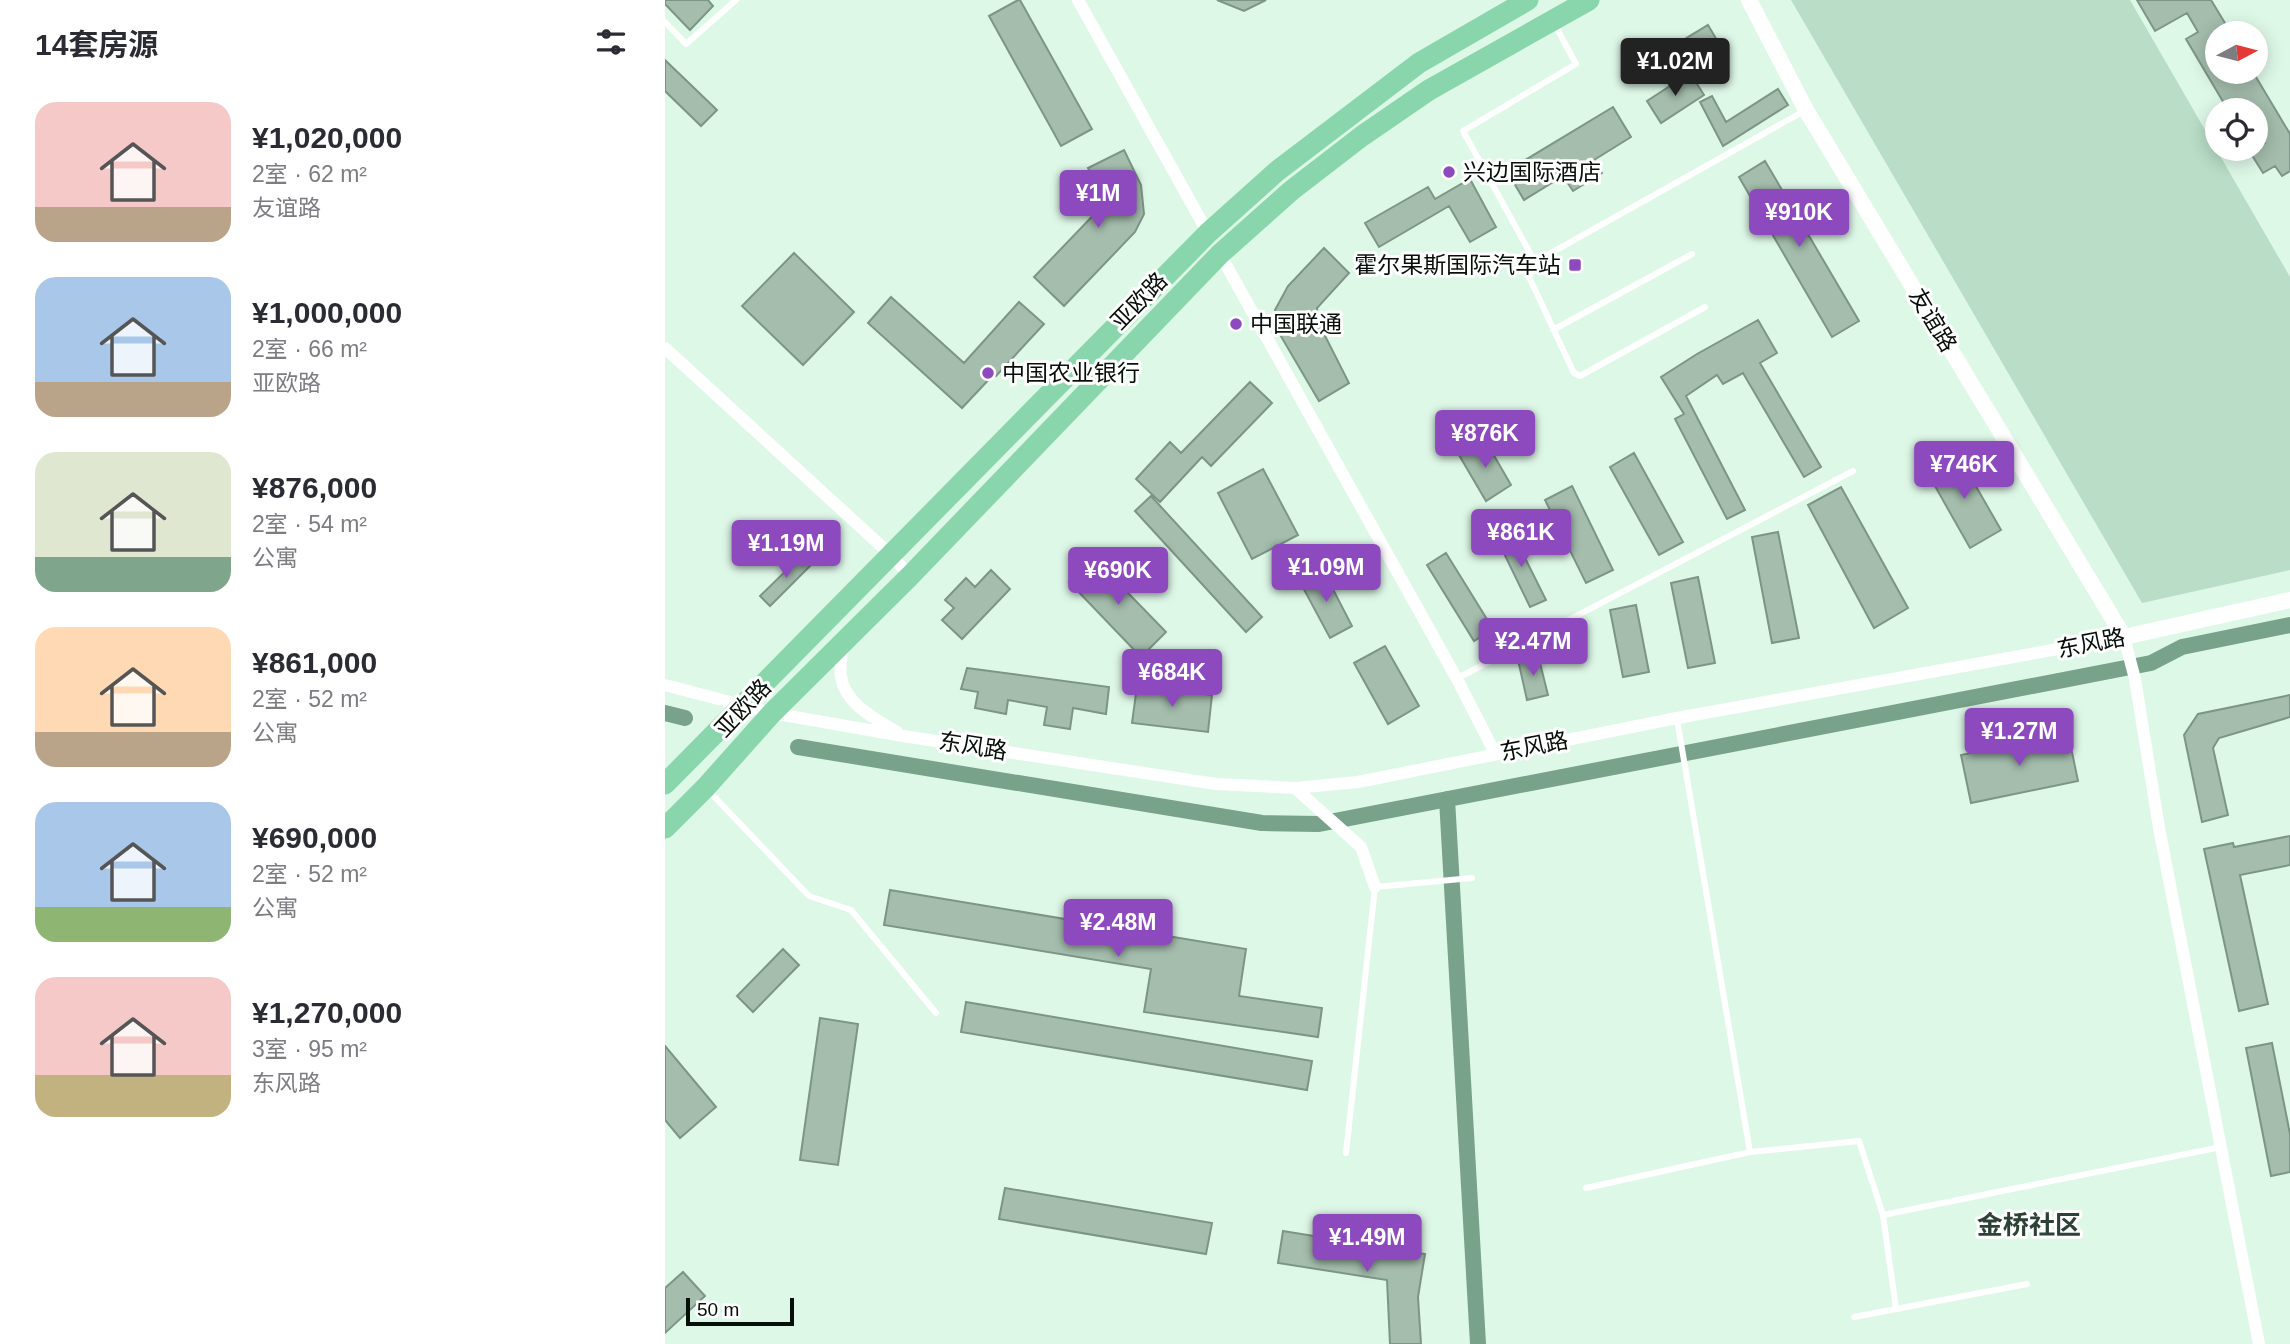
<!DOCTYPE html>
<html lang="zh">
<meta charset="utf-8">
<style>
:root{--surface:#fff;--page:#f7f7f7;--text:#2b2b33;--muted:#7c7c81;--accent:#8d4abf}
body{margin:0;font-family:Arial,"Noto Sans SC",sans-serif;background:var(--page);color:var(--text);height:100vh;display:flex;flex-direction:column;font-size:26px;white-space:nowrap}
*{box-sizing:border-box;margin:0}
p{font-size:23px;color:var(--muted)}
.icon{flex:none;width:38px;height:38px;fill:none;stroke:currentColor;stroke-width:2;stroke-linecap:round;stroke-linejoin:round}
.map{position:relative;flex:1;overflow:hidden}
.details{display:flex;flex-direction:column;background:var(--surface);width:665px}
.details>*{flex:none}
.needle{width:46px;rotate:83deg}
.fabs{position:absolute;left:1540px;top:21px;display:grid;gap:14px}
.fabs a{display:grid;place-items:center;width:63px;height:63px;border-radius:50%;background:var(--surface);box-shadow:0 4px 18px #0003;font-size:35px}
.scale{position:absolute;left:21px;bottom:18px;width:108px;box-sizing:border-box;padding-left:7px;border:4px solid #070f0a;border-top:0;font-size:19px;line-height:24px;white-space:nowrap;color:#070f0a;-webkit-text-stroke:5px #fefefe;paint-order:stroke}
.price{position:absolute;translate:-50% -60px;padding:0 16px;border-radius:7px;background:var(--accent);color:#fff;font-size:23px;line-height:46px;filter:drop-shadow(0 2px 4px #0008)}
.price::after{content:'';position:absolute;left:50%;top:42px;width:21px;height:16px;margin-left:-10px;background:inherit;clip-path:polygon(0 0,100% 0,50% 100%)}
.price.selected{background:#222;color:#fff}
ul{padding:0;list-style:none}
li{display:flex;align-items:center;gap:21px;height:175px;padding:0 35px}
li span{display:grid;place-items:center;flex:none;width:196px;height:140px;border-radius:21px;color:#555}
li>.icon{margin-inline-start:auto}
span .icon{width:84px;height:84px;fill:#fffc;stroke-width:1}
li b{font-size:30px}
h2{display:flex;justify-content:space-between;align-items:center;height:84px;padding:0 35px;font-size:30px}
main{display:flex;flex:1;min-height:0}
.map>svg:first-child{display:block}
.green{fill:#b9ddc7}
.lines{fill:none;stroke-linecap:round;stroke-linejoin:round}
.canal{stroke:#78a289;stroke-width:16}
.building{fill:#a4bdad;stroke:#7d9586;stroke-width:2}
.service{stroke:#fff;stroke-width:6}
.minor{stroke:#fff;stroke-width:12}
.tertiary{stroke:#fff;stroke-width:16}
.trunk{stroke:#8ad6ac;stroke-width:21}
.poi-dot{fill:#8d4abf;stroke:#fefefe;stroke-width:2.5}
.labels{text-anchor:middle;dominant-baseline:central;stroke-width:6;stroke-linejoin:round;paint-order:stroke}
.poi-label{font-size:23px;fill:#070f0a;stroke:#fefefe;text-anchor:start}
.street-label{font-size:23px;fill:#070f0a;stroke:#fefefe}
.quarter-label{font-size:26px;font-weight:bold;fill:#2d4236;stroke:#fefefe}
</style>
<main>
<section class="details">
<h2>14套房源<svg class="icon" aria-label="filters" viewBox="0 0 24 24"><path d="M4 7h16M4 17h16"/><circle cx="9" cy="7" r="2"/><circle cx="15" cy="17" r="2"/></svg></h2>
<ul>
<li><span style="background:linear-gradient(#f6c9c9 75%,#b9a48a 0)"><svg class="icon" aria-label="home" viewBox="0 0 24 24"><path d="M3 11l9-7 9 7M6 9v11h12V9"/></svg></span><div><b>¥1,020,000</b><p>2室 · 62 m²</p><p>友谊路</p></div></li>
<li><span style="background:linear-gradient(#a9c7e8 75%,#b9a48a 0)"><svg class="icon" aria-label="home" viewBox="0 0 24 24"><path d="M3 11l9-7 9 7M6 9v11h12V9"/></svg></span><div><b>¥1,000,000</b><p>2室 · 66 m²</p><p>亚欧路</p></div></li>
<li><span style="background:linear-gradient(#dfe7d0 75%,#7fa58c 0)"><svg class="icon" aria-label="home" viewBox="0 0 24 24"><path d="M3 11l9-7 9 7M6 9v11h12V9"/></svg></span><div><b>¥876,000</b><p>2室 · 54 m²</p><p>公寓</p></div></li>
<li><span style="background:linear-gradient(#ffd9b3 75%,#b9a48a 0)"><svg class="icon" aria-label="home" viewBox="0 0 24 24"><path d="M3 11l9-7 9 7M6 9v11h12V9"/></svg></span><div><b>¥861,000</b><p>2室 · 52 m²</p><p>公寓</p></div></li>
<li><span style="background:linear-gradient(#a9c7e8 75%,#8fb573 0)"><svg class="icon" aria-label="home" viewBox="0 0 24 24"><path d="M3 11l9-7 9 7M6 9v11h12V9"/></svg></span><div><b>¥690,000</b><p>2室 · 52 m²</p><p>公寓</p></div></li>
<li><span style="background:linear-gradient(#f6c9c9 70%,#c2b280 0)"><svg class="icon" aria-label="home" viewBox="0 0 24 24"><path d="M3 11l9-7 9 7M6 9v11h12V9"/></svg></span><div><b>¥1,270,000</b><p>3室 · 95 m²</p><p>东风路</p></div></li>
</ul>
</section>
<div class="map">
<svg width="1625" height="1344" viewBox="0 0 1625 1344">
<rect width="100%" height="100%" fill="#def8e8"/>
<path class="green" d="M1126 0H1465L1625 277V570L1477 603Z"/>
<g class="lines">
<path class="canal" d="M0 713 20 718
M133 747 597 823 654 824 1486 663 1517 647 1625 625
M782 799 813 1344"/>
</g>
<path class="building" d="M0 0H43L48 6 25 30 0 4Z
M353 0H355L427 129 396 146 324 16Z
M552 0H601L579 11Z
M1472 0H1546L1566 33H1552V72H1588L1625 134V171L1617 176 1610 166 1598 173 1585 152 1600 143 1591 126V110H1563L1521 39 1533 32 1522 13 1490 31Z
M1043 25 1056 47 1013 72 1000 51Z
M0 60 52 110 36 126 0 91Z
M1025 73 1039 95 996 123 982 101Z
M1113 89 1123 105 1058 146 1035 102 1047 96 1061 122Z
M948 107 966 137 929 160 937 173 908 191 898 176 859 200 842 171Z
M459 150 476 185 479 214 470 232 399 306 369 277 440 203 423 168Z
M1100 161 1194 321 1167 337 1074 177Z
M805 179 831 227 805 242 784 206 714 247 700 223 763 187 770 199Z
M659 248 684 273 652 308 653 322 684 383 654 401 614 333 610 310 623 286Z
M129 253 189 312 138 365 77 306Z
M226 297 299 363 354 302 379 324 331 376 329 374 297 408 203 323Z
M1093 320 1112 353 1095 363 1156 467 1139 477 1078 373 1058 384 1052 375 1021 396 1080 510 1062 519 1010 419 1019 414 996 377 1032 354Z
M585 382 607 403 546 466 537 457 495 502 471 479 505 442 516 453Z
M820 440 846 485 821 501 794 455Z
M969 453 1018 542 994 555 945 467Z
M1293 455 1336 530 1305 548 1262 472Z
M598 469 633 535 587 559 553 493Z
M907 486 948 570 921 583 880 500Z
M1176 487 1243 608 1209 628 1143 505Z
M486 496 597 617 581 632 470 511Z
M846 530 881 600 865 607 831 537Z
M1113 532 1134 638 1107 643 1087 537Z
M781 553 828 629 809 641 762 565Z
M137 555 147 564 105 606 95 596Z
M429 558 501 632 476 657 404 582Z
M326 570 345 589 297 639 277 620 289 608 280 600 301 578 310 587Z
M658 570 687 626 665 638 635 582Z
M1033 577 1050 663 1023 668 1006 583Z
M971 605 984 672 958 677 945 610Z
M720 646 754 706 723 724 689 663Z
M873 655 883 695 862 700 853 660Z
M302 668 444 687 441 714 408 708 405 729 379 725 382 707 343 700 341 714 310 708 313 692 296 689Z
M472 686 547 695 543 732 467 723Z
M1625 695V717L1554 738 1548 748 1563 815 1537 822 1519 735 1533 714Z
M1403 733 1413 781 1306 803 1296 755Z
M1625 836V865L1575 875 1603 1004 1574 1011 1539 849 1568 843 1569 847Z
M225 890 581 949 574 996 657 1008 653 1037 479 1012 486 969 219 925Z
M118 949 134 965 88 1012 72 996Z
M301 1002 647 1061 642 1090 296 1032Z
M155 1018 193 1024 173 1165 135 1160Z
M1607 1043 1625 1134V1172L1606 1176 1581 1048Z
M0 1046 51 1107 15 1138 0 1120Z
M340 1188 547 1223 541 1254 334 1219Z
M618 1231 760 1254 753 1297 756 1344H725L722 1280 613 1263Z
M18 1272 40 1296 0 1333V1288Z"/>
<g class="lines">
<path class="service" d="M0 22 21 44 71 0
M870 262 798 131 911 64 889 23
M1040 307 915 376 909 373 864 277 870 262 1139 111
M888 330 1027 254
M793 678 1188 471
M1012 719 1085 1152
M42 789 144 896 186 910 271 1013
M681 1153 710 887 807 878
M921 1188 1085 1152 1194 1141 1218 1215 1231 1309
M1218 1215 1556 1147
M1189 1317 1362 1284"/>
<path class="minor" d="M413 0 543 233
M555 254 792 679 830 753
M0 348 226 555 245 576
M178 643C177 654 174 667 176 677 180 704 211 719 232 732
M0 685 107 713 238 736 551 784 630 788 693 782 1012 718 1459 637 1470 679 1494 828 1594 1344
M630 788 696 847 710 887"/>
<path class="tertiary" d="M1084 0 1141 110 1459 637 1625 600"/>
<path class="trunk" d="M0 784 543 233 611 172 754 63 863 0
M0 828 41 787 107 713 245 576 555 254 627 190 697 136 764 90 924 0"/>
</g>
<g class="poi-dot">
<circle cx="784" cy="172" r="7"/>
<rect x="903" y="258" width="14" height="14" rx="3.5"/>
<circle cx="571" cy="324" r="7"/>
<circle cx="323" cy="373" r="7"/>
</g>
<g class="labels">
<g class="poi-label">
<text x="798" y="172">兴边国际酒店</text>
<text x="896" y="265" text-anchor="end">霍尔果斯国际汽车站</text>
<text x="585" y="324">中国联通</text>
<text x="337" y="373">中国农业银行</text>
</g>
<g class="street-label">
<text transform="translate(474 301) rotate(-46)">亚欧路</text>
<text transform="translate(1268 320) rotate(59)">友谊路</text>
<text transform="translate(1426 643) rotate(-11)">东风路</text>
<text transform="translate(78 708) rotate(-47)">亚欧路</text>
<text transform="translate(308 746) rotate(9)">东风路</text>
<text transform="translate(869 746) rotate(-11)">东风路</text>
</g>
<g class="quarter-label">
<text x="1364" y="1225">金桥社区</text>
</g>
</g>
</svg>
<div class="fabs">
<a><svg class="needle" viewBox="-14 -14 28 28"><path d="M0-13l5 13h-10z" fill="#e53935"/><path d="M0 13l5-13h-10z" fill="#7c7c81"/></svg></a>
<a><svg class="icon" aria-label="locate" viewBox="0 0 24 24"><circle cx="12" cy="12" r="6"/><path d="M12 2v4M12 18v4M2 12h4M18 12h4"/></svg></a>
</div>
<div class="scale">50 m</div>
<b class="price selected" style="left:1010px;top:98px">¥1.02M</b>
<b class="price" style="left:433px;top:230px">¥1M</b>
<b class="price" style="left:1134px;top:249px">¥910K</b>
<b class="price" style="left:820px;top:470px">¥876K</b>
<b class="price" style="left:1299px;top:501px">¥746K</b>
<b class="price" style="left:856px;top:569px">¥861K</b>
<b class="price" style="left:121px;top:580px">¥1.19M</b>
<b class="price" style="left:661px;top:604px">¥1.09M</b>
<b class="price" style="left:453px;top:607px">¥690K</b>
<b class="price" style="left:868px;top:678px">¥2.47M</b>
<b class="price" style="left:507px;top:709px">¥684K</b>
<b class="price" style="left:1354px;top:768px">¥1.27M</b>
<b class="price" style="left:453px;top:959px">¥2.48M</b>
<b class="price" style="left:702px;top:1274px">¥1.49M</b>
</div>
</main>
